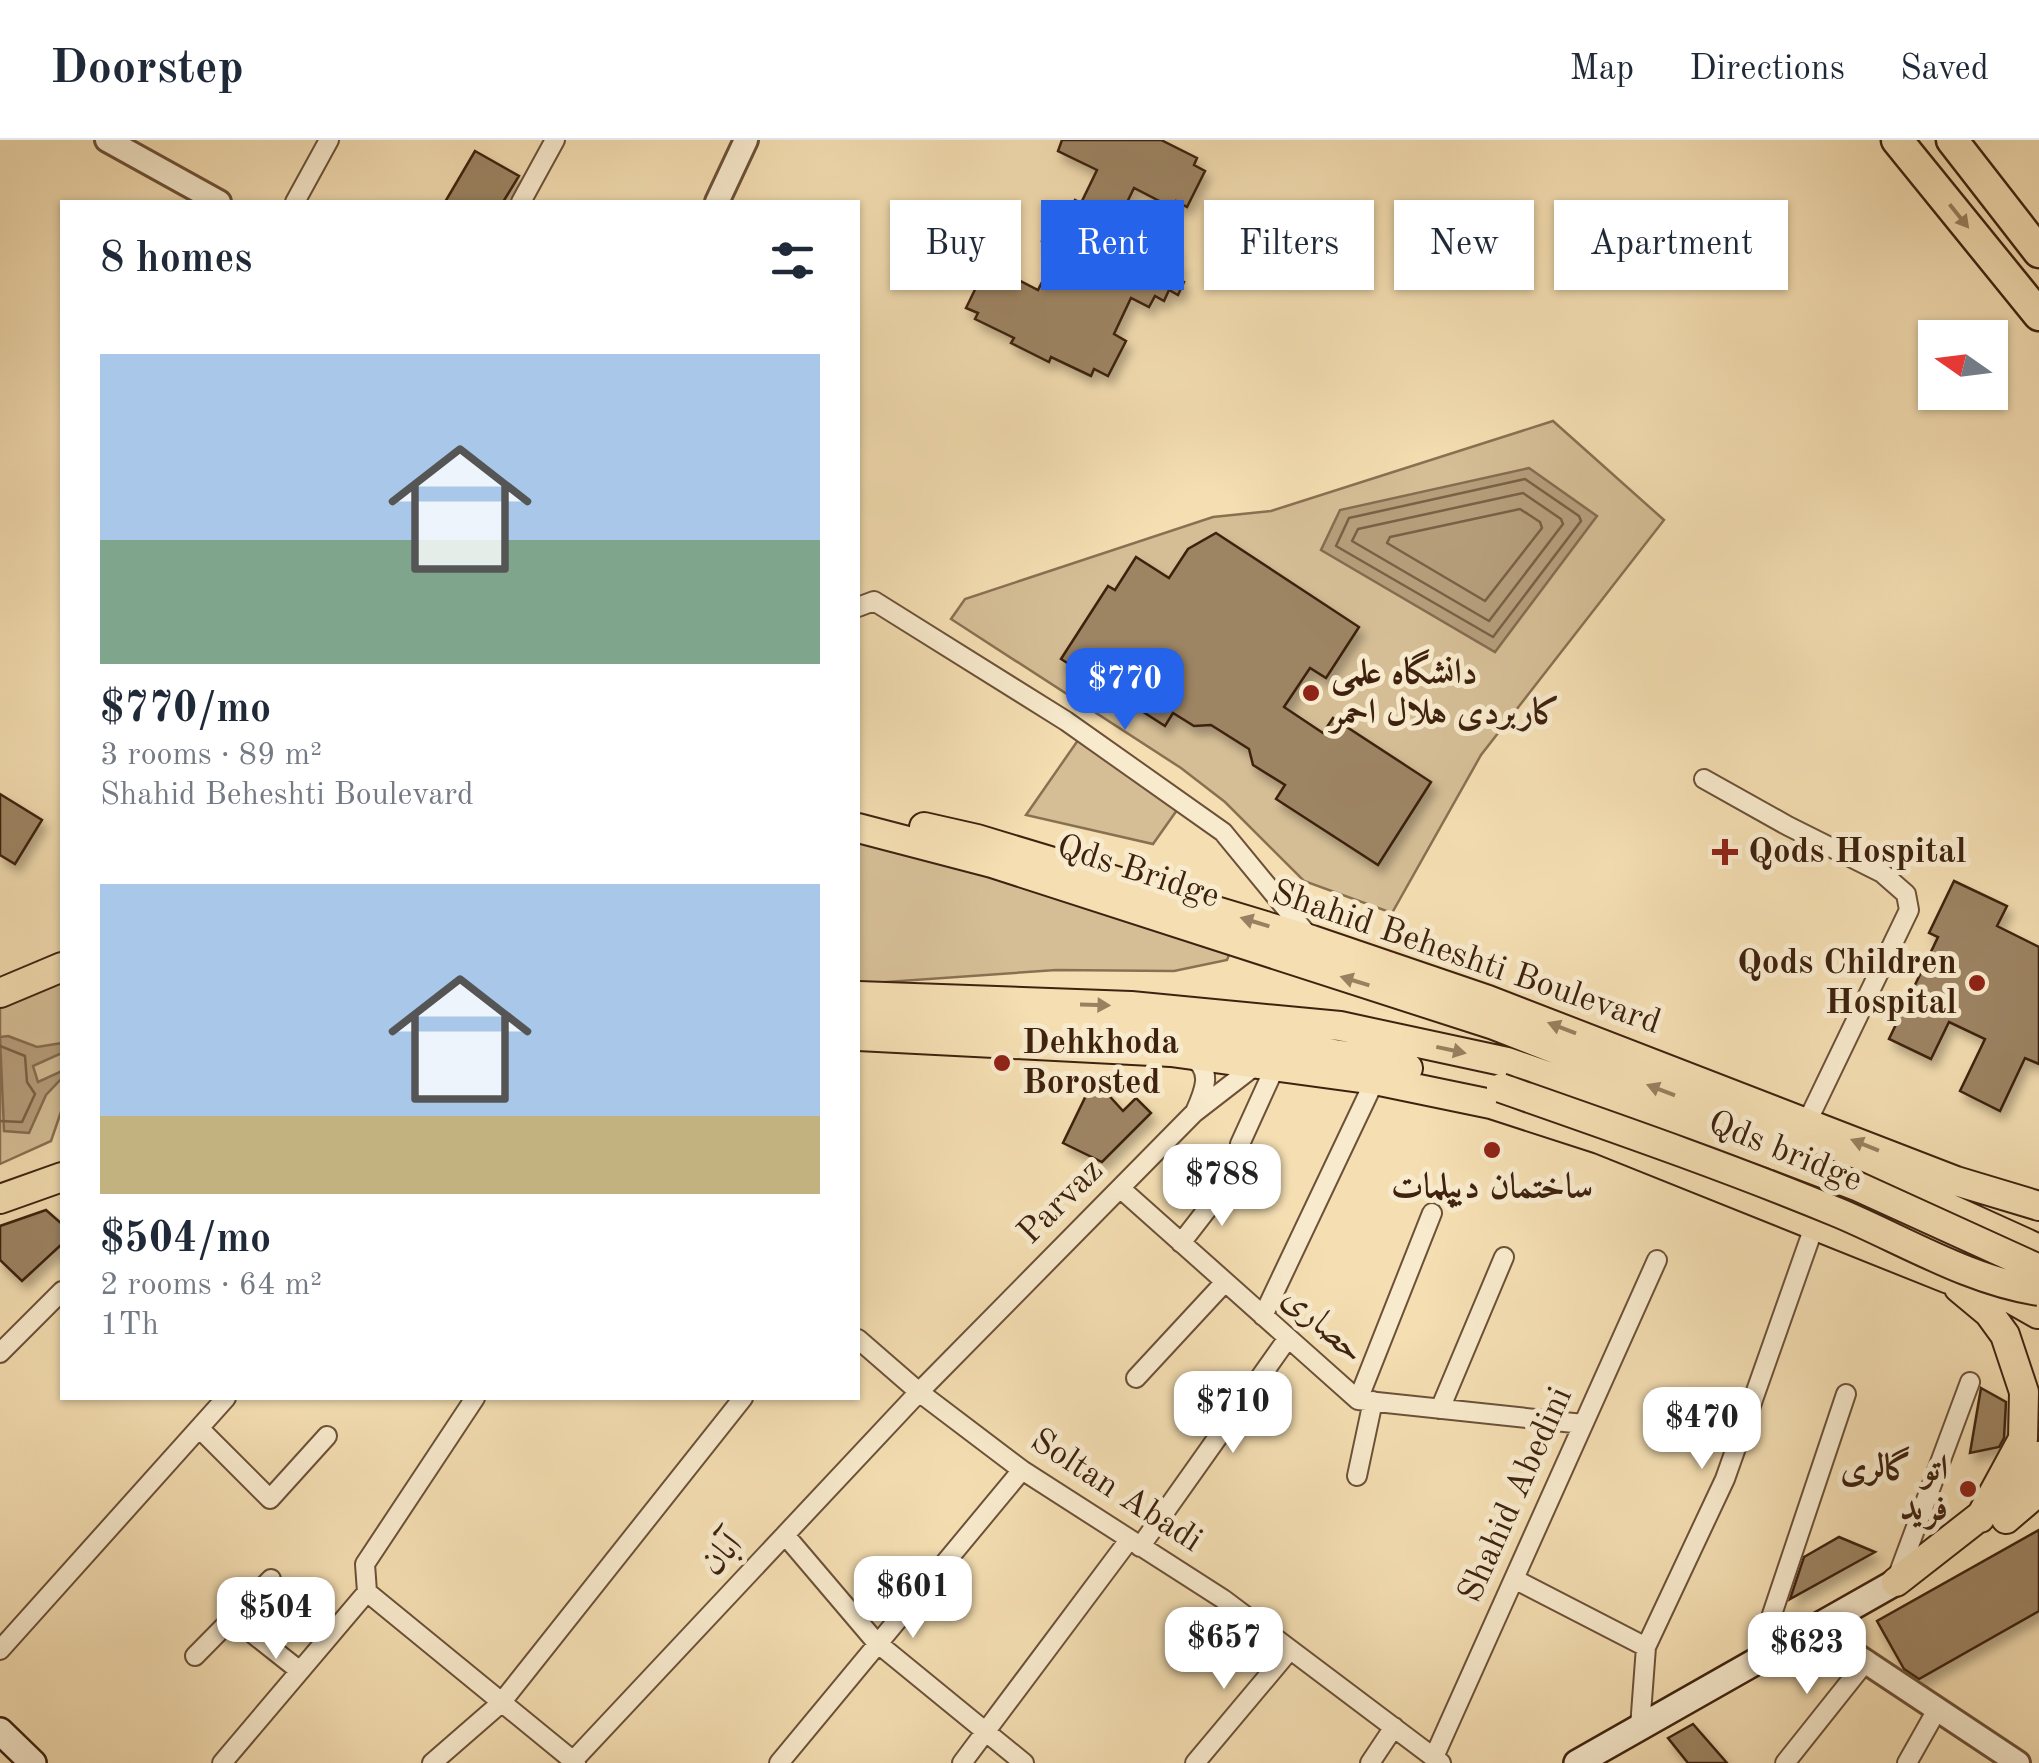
<!DOCTYPE html>
<meta charset="utf-8">
<style>
:root{--surface:#fff;--page:#f2f2f3;--text:#1f2937;--muted:#747a83;--line:#e0e1e3;--accent:#2563eb}
body{margin:0;font-family:"Old Standard TT",Amiri,serif;background:var(--page);color:var(--text);height:100vh;display:flex;flex-direction:column;font-size:38px;white-space:nowrap}
*{box-sizing:border-box;margin:0}
p{font-size:32px;color:var(--muted)}
.icon{flex:none;width:55px;height:55px;fill:none;stroke:currentColor;stroke-width:2;stroke-linecap:round;stroke-linejoin:round}
.map{position:relative;flex:1;overflow:hidden}
.sheet{position:absolute;left:60px;top:60px;width:800px;height:1200px;display:flex;flex-direction:column;background:var(--surface);border-radius:0px;box-shadow:0 2px 8px #0004}
.sheet>*{flex:none}
.banner{position:absolute;left:890px;top:60px;width:950px;height:90px;display:flex;gap:20px}
.needle{width:65px;rotate:284deg}
.tools{position:absolute;left:1918px;top:180px;display:grid;gap:20px}
.tools a{display:grid;place-items:center;width:90px;height:90px;border-radius:0px;background:var(--surface);box-shadow:0 2px 8px #0004;font-size:50px}
.price{position:absolute;translate:-50% -85px;padding:0 22px;border-radius:20px;background:#fff;color:#222;font-size:32px;line-height:65px;filter:drop-shadow(0 2px 5px #0008)}
.price::after{content:'';position:absolute;left:50%;top:60px;width:30px;height:22px;margin-left:-15px;background:inherit;clip-path:polygon(0 0,100% 0,50% 100%)}
.price.current{background:var(--accent);color:#fff}
ul{padding:0;list-style:none}
li{display:grid;align-content:center;gap:20px;height:530px;padding:0 40px}
li span{display:grid;place-items:center;height:310px;border-radius:0px;color:#555}
li>.icon{margin-inline-start:auto}
span .icon{width:180px;height:180px;fill:#fffc;stroke-width:1}
li b{font-size:42px}
h2{display:flex;justify-content:space-between;align-items:center;height:120px;padding:0 40px;font-size:42px}
.tag{padding:0 35px;border-radius:0px;background:var(--surface);box-shadow:0 2px 8px #0004;font-size:35px;line-height:90px}
.tag.current{background:var(--accent);color:#fff}
header{display:flex;align-items:center;gap:60px;box-sizing:border-box;height:140px;padding:0 50px;background:var(--surface);border-bottom:2px solid var(--line)}
header strong{font-size:48px}
nav{display:flex;gap:55px;margin-inline-start:auto;font-size:35px}
.map>svg:first-child{display:block}
.green{fill:#d5be96;stroke:#8a7052;stroke-width:2.5}
.water{fill:#b69e7b;stroke:#866c50;stroke-width:2.5}
.lines{fill:none;stroke-linecap:round;stroke-linejoin:round}
.shore{stroke:#7a6045;stroke-width:2.5}
.building{fill:#9d8464;stroke:#3e220f;stroke-width:2.5;filter:url(#shadow)}
.minor-casing{stroke:#6c5138;stroke-width:22}
.tertiary-casing{stroke:#6c5138;stroke-width:28}
.secondary-casing{stroke:#3e220f;stroke-width:30}
.primary-casing{stroke:#3e220f;stroke-width:32}
.trunk-casing{stroke:#3e220f;stroke-width:35}
.minor{stroke:#f8eacd;stroke-width:18}
.tertiary{stroke:#f8eacd;stroke-width:22}
.secondary{stroke:#f8eacd;stroke-width:25}
.primary{stroke:#f4deb2;stroke-width:28}
.trunk{stroke:#f4deb2;stroke-width:30}
.primary-bridge-casing{stroke:#3e220f;stroke-width:32;stroke-linecap:butt}
.primary-bridge{stroke:#f4deb2;stroke-width:28}
.oneway{fill:#998060}
.poi-dot{fill:#8f2418;stroke:#f8eacd;stroke-width:4}
.labels{text-anchor:middle;dominant-baseline:central;stroke-width:10;stroke-linejoin:round;paint-order:stroke}
.poi-label{font-size:35px;font-weight:bold;fill:#3e220f;stroke:#f8eacd;text-anchor:start}
.street-label{font-size:35px;fill:#3e220f;stroke:#f8eacd}
</style>
<header>
<strong>Doorstep</strong>
<nav><a>Map</a><a>Directions</a><a>Saved</a></nav>
</header>
<div class="map">
<svg width="2039" height="1623" viewBox="0 0 2039 1623">
<defs>
<filter id="shadow"><feDropShadow dx="5" dy="8" stdDeviation="5" flood-color="#0004"/></filter>
</defs>
<rect width="100%" height="100%" fill="#f4deb2"/>
<filter id="stains"><feTurbulence type="fractalNoise" baseFrequency=".002" numOctaves="4"/><feColorMatrix values="0 0 0 0 .2 0 0 0 0 .09 0 0 0 0 .02 0 0 0 .5 -.17"/></filter>
<radialGradient id="worn" r=".72"><stop offset=".6" stop-color="#630" stop-opacity="0"/><stop offset="1" stop-color="#630" stop-opacity=".3"/></radialGradient>
<path class="green" d="M1553 281 1664 380 1481 615 1392 773 1304 741 1225 662 1181 628 951 479 965 459 1213 377 1271 371Z
M1083 593 1182 663 1153 704 1026 675Z
M858 698 914 707 1223 810 1229 815 1227 820 1174 831 1056 830 858 844Z
M62 840V969L51 1001 0 1024V864Z"/>
<path class="water" d="M1529 328 1597 376 1495 512 1321 410 1340 370Z
M8 896 37 907 62 903V913L33 926 38 942 62 931V938L46 955 29 993 4 991 0 897Z"/>
<g class="lines">
<path class="shore" d="M1525 339 1579 376 1581 381 1493 497 1336 406 1349 378Z
M1523 353 1561 379 1563 384 1489 481 1352 401 1358 389Z
M1520 369 1540 382 1542 388 1485 461 1387 403 1390 397Z
M0 906 25 916 27 942 35 954 22 982 0 981"/>
</g>
<path class="building" d="M1062 0H1161L1197 18 1194 25 1205 31 1187 67 1176 61 1173 68 1134 48 1118 81 1142 93 1146 86 1162 94 1159 100 1177 110 1172 120 1181 125 1175 137 1184 142 1178 155 1169 150 1164 161 1155 156 1149 167 1131 158 1114 194 1126 201 1108 236 1094 229 1091 236 1051 217 1049 222 1011 203 1014 198 975 179 978 173 966 168 984 131 996 136 999 130 1038 150 1053 120 1047 117 1053 106 1042 101 1060 65 1070 70 1075 60 1081 63 1097 30 1058 11Z
M475 11 519 36 503 62H445Z
M1216 393 1359 487 1326 538 1310 528 1284 567 1323 593 1333 578 1431 642 1378 725 1276 659 1285 645 1253 625 1249 609 1211 585 1194 586 1173 573 1165 586 1061 519 1108 446 1115 450 1136 417 1169 438 1188 409Z
M0 654 42 680 15 724 0 715Z
M1954 741 2007 766 1997 786 2039 807V924L2025 918 2000 971 1960 951 1985 899 1949 882 1931 919 1889 899 1938 797 1929 793Z
M1094 939 1123 971 1136 958 1151 973 1102 1022 1063 1003Z
M46 1070 62 1084V1104L22 1141 0 1120V1086Z
M1981 1248 2006 1262 2004 1298 1999 1307 1970 1313Z
M2039 1390V1471L1919 1539 1904 1529 1877 1481Z
M1839 1397 1875 1412 1790 1459 1804 1417Z
M1693 1584 1727 1623H1688L1668 1598Z"/>
<g class="lines">
<g class="minor-casing">
<path id="minor" d="M295 62 329 0
M521 62 555 0
M858 467 874 461 1066 581 1223 692 1311 799
M1704 639 1788 686 1882 733 1906 754 1909 770 1807 982
M1191 917C1214 929 1204 952 1195 972
M1240 1004 1275 927
M1120 1048 1358 1260 1583 1284
M1181 1103 1226 1045
M1263 1176 1375 940
M858 1199 919 1252 1022 1330 1223 1459 1441 1623
M0 1213 62 1151
M1136 1238 1225 1142
M1358 1260 1432 1073
M1440 1269 1504 1117
M199 1288 270 1359 327 1296
M1357 1336 1373 1261
M785 1395 876 1502 1024 1623
M1140 1407 1288 1198
M1897 1438 1970 1242
M1514 1439 1646 1507
M367 1452 576 1623
M233 1478 300 1531
M0 1510 226 1258
M195 1516 271 1439
M1756 1522 1846 1254
M1640 1587 1646 1507 1725 1339 1815 1084
M1434 1617 1657 1120
M222 1623 367 1452 365 1424 475 1258
M432 1623 501 1563 743 1258
M571 1623 919 1252 1194 973 1256 925
M779 1623 1022 1330
M962 1623 1129 1400
M1195 1623 1289 1511
M1370 1623 1394 1587
M1785 1623 1867 1520
M1907 1623 1938 1568"/>
</g>
<g class="tertiary-casing">
<path id="tertiary" d="M107 0 219 62
M717 62 746 0
M1815 1488 2018 1623"/>
</g>
<g class="secondary-casing">
<path id="secondary" d="M0 1591 33 1623
M1577 1623 1896 1442"/>
</g>
<g class="primary-casing">
<path id="primary" d="M924 687 977 699 1312 800 1488 860 1956 1041 2039 1066
M858 688 992 723 1494 885 1867 1031 2039 1109
M0 853 62 827
M858 856 1131 866 1340 886 1507 922 1778 1016
M858 875C1041 884 1227 889 1408 928
M858 896 1171 912 1375 940 1491 964 1599 999 1946 1138 2008 1157 2038 1174
M0 1059 62 1037
M1959 1148 1989 1173 2005 1195 2024 1252 2023 1299 1980 1378
M2006 1379 2039 1351
M1896 1442 2011 1352 2039 1316"/>
</g>
<g class="trunk-casing">
<path id="trunk" d="M1897 0 2039 175
M1952 0 2039 112"/>
</g>
<use href="#minor" class="minor"/>
<use href="#tertiary" class="tertiary"/>
<use href="#secondary" class="secondary"/>
<use href="#primary" class="primary"/>
<use href="#trunk" class="trunk"/>
<g class="primary-bridge-casing">
<path id="primary-bridge" d="M1501 948C1615 988 1728 1027 1839 1073 1903 1100 1970 1141 2039 1151
M1778 1016 1859 1047 2039 1129"/>
</g>
<use href="#primary-bridge" class="primary-bridge"/>
</g>
<defs><path id="oneway-solid" d="M-6-.8H1V-3.2L6.5 0L1 3.2V.8H-6Z" transform="scale(2.5)"/></defs>
<g class="oneway">
<use href="#oneway-solid" transform="translate(1959 76) rotate(51)"/>
<use href="#oneway-solid" transform="translate(1255 782) rotate(-163)"/>
<use href="#oneway-solid" transform="translate(1355 841) rotate(-163)"/>
<use href="#oneway-solid" transform="translate(1095 865) rotate(2)"/>
<use href="#oneway-solid" transform="translate(1562 888) rotate(-159)"/>
<use href="#oneway-solid" transform="translate(1451 910) rotate(12)"/>
<use href="#oneway-solid" transform="translate(1661 950) rotate(-159)"/>
<use href="#oneway-solid" transform="translate(1865 1005) rotate(-158)"/>
</g>
<g class="poi-dot">
<circle cx="1311" cy="553" r="10"/>
<path d="M1720 697h10v10h10v10h-10v10h-10v-10h-10v-10h10z"/>
<circle cx="1977" cy="843" r="10"/>
<circle cx="1002" cy="923" r="10"/>
<circle cx="1492" cy="1010" r="10"/>
<circle cx="1968" cy="1349" r="10"/>
</g>
<g class="labels">
<g class="poi-label">
<text x="1331" y="533">دانشگاه علمی<tspan x="1331" dy="40">کاربردی هلال احمر</tspan></text>
<text x="1748" y="712">Qods Hospital</text>
<text x="1957" y="823" text-anchor="end">Qods Children<tspan x="1957" dy="40">Hospital</tspan></text>
<text x="1022" y="903">Dehkhoda<tspan x="1022" dy="40">Borosted</tspan></text>
<text x="1492" y="1047" text-anchor="middle">ساختمان دیپلمات</text>
<text x="1948" y="1329" text-anchor="end">اتو گالری<tspan x="1948" dy="40">فرید</tspan></text>
</g>
<g class="street-label">
<text transform="translate(1138 732) rotate(18)">Qds Bridge</text>
<text transform="translate(1466 818) rotate(19)">Shahid Beheshti Boulevard</text>
<text transform="translate(1785 1012) rotate(22)">Qds bridge</text>
<text transform="translate(1061 1062) rotate(-45)">Parvaz</text>
<text transform="translate(1323 1185) rotate(42)">حصاری</text>
<text transform="translate(1116 1351) rotate(33)">Soltan Abadi</text>
<text transform="translate(1516 1355) rotate(-66)">Shahid Abedini</text>
<text transform="translate(722 1415) rotate(-47)">آبان</text>
</g>
</g>
<rect width="100%" height="100%" filter="url(#stains)"/>
<rect width="100%" height="100%" fill="url(#worn)"/>
</svg>
<div class="tools">
<a><svg class="needle" viewBox="-14 -14 28 28"><path d="M0-13l5 13h-10z" fill="#e53935"/><path d="M0 13l5-13h-10z" fill="#747a83"/></svg></a>
</div>
<b class="price current" style="left:1125px;top:593px">$770</b>
<b class="price" style="left:1222px;top:1089px">$788</b>
<b class="price" style="left:1233px;top:1316px">$710</b>
<b class="price" style="left:1702px;top:1332px">$470</b>
<b class="price" style="left:913px;top:1501px">$601</b>
<b class="price" style="left:276px;top:1522px">$504</b>
<b class="price" style="left:1224px;top:1552px">$657</b>
<b class="price" style="left:1807px;top:1557px">$623</b>
<div class="banner">
<a class="tag">Buy</a>
<a class="tag current">Rent</a>
<a class="tag">Filters</a>
<a class="tag">New</a>
<a class="tag">Apartment</a>
</div>
<section class="sheet">
<h2>8 homes<svg class="icon" aria-label="filters" viewBox="0 0 24 24"><path d="M4 7h16M4 17h16"/><circle cx="9" cy="7" r="2"/><circle cx="15" cy="17" r="2"/></svg></h2>
<ul>
<li><span style="background:linear-gradient(#a9c7e8 60%,#7fa58c 0)"><svg class="icon" aria-label="home" viewBox="0 0 24 24"><path d="M3 11l9-7 9 7M6 9v11h12V9"/></svg></span><div><b>$770/mo</b><p>3 rooms · 89 m²</p><p>Shahid Beheshti Boulevard</p></div></li>
<li><span style="background:linear-gradient(#a9c7e8 75%,#c2b280 0)"><svg class="icon" aria-label="home" viewBox="0 0 24 24"><path d="M3 11l9-7 9 7M6 9v11h12V9"/></svg></span><div><b>$504/mo</b><p>2 rooms · 64 m²</p><p>1Th</p></div></li>
</ul>
</section>
</div>
